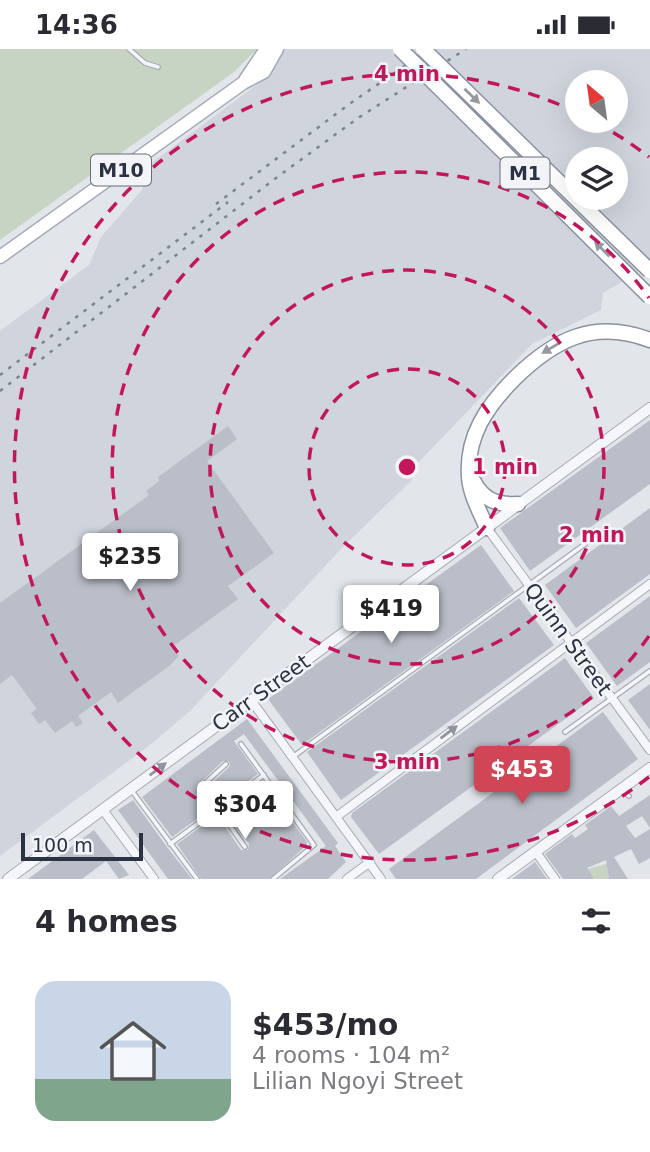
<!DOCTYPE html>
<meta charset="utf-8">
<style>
:root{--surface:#fff;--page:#f7f7f7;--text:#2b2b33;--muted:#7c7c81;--line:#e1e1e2;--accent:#d04656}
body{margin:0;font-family:"DejaVu Sans",sans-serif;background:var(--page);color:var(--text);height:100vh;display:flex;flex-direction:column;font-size:26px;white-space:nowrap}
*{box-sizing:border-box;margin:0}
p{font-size:23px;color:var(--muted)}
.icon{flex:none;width:38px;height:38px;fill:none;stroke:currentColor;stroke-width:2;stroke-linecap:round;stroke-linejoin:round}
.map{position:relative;height:830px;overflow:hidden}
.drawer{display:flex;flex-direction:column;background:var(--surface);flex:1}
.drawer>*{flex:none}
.needle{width:46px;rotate:331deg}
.tools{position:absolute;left:565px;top:21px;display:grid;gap:14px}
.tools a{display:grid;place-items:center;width:63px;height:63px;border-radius:50%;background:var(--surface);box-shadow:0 7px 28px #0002;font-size:35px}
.scale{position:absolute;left:21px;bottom:18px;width:122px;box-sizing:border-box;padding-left:7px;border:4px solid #2a3243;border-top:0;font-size:19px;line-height:24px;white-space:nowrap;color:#2a3243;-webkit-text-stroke:5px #f2f4f8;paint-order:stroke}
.price{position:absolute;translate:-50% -60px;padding:0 16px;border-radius:7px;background:#fff;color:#222;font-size:23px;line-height:46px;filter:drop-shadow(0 2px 4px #0008)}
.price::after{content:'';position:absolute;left:50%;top:42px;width:21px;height:16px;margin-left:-10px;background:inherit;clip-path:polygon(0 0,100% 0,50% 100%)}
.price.current{background:var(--accent);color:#fff}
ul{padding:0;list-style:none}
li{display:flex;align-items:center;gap:21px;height:175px;padding:0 35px}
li+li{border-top:2px solid var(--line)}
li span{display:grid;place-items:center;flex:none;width:196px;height:140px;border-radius:21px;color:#555}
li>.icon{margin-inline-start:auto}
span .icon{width:84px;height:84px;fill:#fffc;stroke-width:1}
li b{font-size:30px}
h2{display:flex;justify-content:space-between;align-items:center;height:84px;padding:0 35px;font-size:30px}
.status{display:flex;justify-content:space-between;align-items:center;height:49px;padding:0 35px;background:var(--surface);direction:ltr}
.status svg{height:19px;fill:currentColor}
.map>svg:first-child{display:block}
.built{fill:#d0d4dc;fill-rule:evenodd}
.green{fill:#c7d4c3}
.building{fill:#b9bec8}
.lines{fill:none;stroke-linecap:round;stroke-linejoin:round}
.service-casing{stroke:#a7acb5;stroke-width:6}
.minor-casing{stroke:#a7acb5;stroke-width:10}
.tertiary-casing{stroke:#a7acb5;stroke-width:12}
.primary-casing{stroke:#a1a9b6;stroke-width:15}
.motorway-casing{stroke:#8992a1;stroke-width:17}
.service{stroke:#f5f6f9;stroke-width:3.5}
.minor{stroke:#f5f6f9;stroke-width:8}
.tertiary{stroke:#f5f6f9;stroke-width:10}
.primary{stroke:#fff;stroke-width:12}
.motorway{stroke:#fff;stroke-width:14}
.rail{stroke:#7b8494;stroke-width:2.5;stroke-dasharray:3.5 7;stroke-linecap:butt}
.motorway-bridge-casing{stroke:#8992a1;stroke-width:17;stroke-linecap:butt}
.motorway-bridge{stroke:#fff;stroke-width:14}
.oneway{fill:#9498a1}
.oneway2{fill:#90949e}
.ring{fill:none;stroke:#c2185b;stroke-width:3.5;stroke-dasharray:12 9}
.labels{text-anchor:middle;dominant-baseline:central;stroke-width:5;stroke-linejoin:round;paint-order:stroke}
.shield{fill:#f2f4f8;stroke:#666c79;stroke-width:2}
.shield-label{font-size:19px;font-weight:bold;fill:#2a3243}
.street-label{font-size:21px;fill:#2a3243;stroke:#f2f4f8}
.centre{fill:#c2185b;stroke:#f2f4f8;stroke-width:3.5}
.ring-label{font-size:21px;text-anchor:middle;font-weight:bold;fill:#c2185b;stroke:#f2f4f8;stroke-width:5;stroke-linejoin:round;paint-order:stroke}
</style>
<div class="status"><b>14:36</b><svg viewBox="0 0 49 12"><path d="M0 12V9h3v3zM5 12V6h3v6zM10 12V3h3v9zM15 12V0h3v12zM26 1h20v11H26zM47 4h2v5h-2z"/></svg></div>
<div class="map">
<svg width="650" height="830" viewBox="0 0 650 830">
<rect width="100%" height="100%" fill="#e2e5ea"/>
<path class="built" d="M285 0H650V216L603 244 601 261 532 295 412 420V431L341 500 190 662 150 696 0 807V282L89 216 101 188 142 141 150 115 267 28ZM578 33H616V72H578ZM578 110H616V149H578Z"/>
<path class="green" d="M0 0H257L234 23 0 191Z
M607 815 609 830H594L587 820Z"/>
<path class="building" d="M650 371V435L530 522 500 479Z
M228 377 237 390 207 412 274 504 228 537 238 550 172 598 179 607 169 617 118 654 111 643 78 667 83 674 76 678 72 672 55 684 45 671 39 675 31 664 37 660 12 626 0 635V554L149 446 146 442 159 432 158 428Z
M650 459V525L576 579 545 536Z
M481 496 514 542 302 696 268 650Z
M650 547V613L617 637 586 594Z
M519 549 554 596 341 751 307 703Z
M565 609 594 649 379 805 351 768 352 764Z
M650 635V681L628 651Z
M603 663 638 710 476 830H396L389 820Z
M247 670 338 794 335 797 346 813 328 830H280L326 797 244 685 234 692 258 725 219 754 208 738 230 717 229 712H223L198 736 212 759 172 788 142 748Z
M263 733 307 793 306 797 269 830H201L177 795 217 766 241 801H248L249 795 224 761Z
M650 746V779L642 767 626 777 635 789 650 780V809L639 815 631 800 614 808 628 830H609L606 811 587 819 594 830H563L545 805 572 785 575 789 588 780 585 776 611 757 619 767Z
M133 751 167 798 192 830H168L118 761Z
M94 781 129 826 119 830 106 812 82 830H28Z
M535 813 547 830H512Z"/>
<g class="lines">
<g class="service-casing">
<path id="service" d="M129 0 145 14 158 18
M565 683 650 622
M241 695 314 796 273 830
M294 707 585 495
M226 715 202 737 245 798
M132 742 197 830
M623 742 629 747
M170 795 264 726"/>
</g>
<g class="minor-casing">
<path id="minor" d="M487 479 650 701
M251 651 381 830
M103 761 154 830
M336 768 650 535
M536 803 555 830
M347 830 370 813"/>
</g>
<g class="tertiary-casing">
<path id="tertiary" d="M8 830 650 359
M498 830 650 719"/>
</g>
<g class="primary-casing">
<path id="primary" d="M245 31 266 0
M0 208 243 34 264 23 277 0"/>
</g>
<g class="motorway-casing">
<path id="motorway" d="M474 433C484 452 498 456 518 455
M487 479C480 463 470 445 469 428 466 387 487 357 515 329 555 290 594 270 650 291"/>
</g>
<use href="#service" class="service"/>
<use href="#minor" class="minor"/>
<use href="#tertiary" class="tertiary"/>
<use href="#primary" class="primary"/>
<use href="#motorway" class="motorway"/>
<path class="rail" d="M216 155 348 56 429 0
M0 326 228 153
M0 342 276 129 358 69 466 0"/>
<g class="motorway-bridge-casing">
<path id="motorway-bridge" d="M400 0 650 248
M423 0 650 222"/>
</g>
<use href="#motorway-bridge" class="motorway-bridge"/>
</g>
<defs><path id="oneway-solid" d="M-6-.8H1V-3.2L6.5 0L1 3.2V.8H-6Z" transform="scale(1.75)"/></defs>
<g class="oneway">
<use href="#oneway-solid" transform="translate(472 47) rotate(44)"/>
<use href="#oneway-solid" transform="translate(602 200) rotate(-135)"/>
<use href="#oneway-solid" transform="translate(551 299) rotate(149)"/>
</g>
<g class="oneway2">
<use href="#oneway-solid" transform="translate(449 683) rotate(-37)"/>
<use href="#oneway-solid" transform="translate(158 720) rotate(-37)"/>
</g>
<g class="ring">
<circle cx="407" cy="418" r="98"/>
<circle cx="407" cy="418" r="197"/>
<path d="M649 587A295 295 0 1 1 649 249"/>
<path d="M649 728A393 393 0 1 1 576 63M595 73A393 393 0 0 1 649 108"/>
</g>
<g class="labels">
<g class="shield">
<rect x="91" y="105.5" width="60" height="31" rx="5"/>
<rect x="500.5" y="108.5" width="49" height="31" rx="5"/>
</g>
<g class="shield-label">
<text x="121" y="121">M10</text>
<text x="525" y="124">M1</text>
</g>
<g class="street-label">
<text transform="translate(568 590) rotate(54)">Quinn Street</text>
<text transform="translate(261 644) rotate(-36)">Carr Street</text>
</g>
</g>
<circle cx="407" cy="418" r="10" class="centre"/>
<g class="ring-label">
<text x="407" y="32">4 min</text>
<text x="505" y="425">1 min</text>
<text x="592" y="493">2 min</text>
<text x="407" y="720">3 min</text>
</g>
</svg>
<div class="tools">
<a><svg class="needle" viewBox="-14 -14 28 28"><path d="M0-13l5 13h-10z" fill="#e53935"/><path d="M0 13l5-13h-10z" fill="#7c7c81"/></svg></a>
<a><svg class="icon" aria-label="layers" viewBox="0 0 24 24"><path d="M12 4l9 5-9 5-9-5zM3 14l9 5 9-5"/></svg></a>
</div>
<div class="scale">100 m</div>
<b class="price" style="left:130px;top:544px">$235</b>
<b class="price" style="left:391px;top:596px">$419</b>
<b class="price current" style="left:522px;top:757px">$453</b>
<b class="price" style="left:245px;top:792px">$304</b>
</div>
<section class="drawer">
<h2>4 homes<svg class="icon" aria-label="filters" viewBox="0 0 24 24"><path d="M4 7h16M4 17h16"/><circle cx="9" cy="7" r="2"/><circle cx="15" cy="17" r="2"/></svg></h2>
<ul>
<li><span style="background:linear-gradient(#c9d6e8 70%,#7fa58c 0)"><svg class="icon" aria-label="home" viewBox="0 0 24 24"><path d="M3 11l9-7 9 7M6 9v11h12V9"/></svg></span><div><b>$453/mo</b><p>4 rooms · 104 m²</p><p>Lilian Ngoyi Street</p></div></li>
</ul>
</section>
